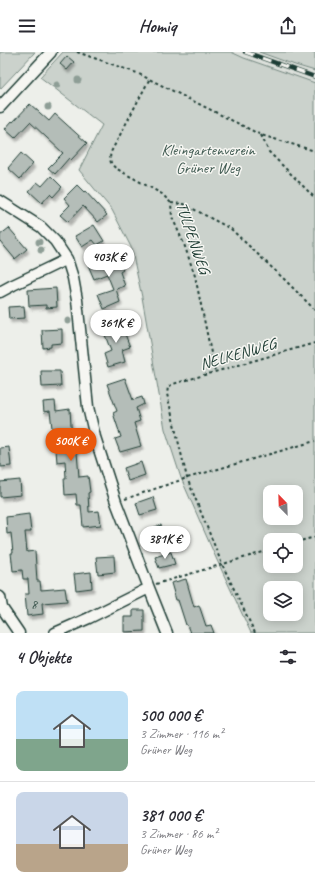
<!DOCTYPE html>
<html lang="de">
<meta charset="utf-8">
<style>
:root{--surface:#fff;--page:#f7f7f7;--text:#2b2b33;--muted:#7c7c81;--line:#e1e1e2;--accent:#ea580c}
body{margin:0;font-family:Caveat,sans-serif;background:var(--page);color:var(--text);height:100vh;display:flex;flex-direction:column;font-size:15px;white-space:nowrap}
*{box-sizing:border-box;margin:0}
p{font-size:13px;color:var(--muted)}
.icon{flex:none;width:22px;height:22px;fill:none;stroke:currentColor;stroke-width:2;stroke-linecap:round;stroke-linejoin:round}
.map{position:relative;height:581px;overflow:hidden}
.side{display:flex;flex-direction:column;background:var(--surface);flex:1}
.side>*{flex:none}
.needle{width:26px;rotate:337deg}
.fabs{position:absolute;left:263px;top:433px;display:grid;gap:8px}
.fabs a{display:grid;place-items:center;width:40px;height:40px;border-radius:8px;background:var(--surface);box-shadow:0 2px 10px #0003;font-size:20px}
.price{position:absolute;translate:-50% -34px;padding:0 9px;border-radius:14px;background:#fff;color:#222;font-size:13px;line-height:26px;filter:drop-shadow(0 1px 2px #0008)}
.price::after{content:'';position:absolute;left:50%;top:24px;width:12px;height:9px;margin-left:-6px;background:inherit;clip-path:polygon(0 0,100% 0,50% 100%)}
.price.active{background:var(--accent);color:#fff}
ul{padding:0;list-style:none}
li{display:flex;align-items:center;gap:12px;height:100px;padding:0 16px}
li+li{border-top:1px solid var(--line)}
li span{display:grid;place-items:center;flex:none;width:112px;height:80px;border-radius:8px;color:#555}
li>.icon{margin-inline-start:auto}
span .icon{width:48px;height:48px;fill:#fffc;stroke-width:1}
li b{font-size:17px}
h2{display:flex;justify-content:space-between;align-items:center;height:48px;padding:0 16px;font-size:17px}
header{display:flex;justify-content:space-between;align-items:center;height:52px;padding:0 16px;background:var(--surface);font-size:18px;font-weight:800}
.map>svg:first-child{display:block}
.built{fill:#dce0db}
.green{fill:#cbd2cc;stroke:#758880;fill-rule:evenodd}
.building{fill:#b4bdb8;stroke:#1f3d34;filter:url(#shadow)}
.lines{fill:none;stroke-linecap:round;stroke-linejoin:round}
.minor-casing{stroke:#1f3d34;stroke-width:13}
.path{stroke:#1f3d34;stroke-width:2;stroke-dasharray:3 3;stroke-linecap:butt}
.minor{stroke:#f6f6f2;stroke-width:10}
.rail-casing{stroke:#1f3d34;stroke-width:4.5}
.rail{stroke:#f6f6f2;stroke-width:3;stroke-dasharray:9;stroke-linecap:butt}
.tree{fill:#8e9e96}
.labels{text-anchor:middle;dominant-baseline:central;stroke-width:3;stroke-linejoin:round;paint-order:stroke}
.number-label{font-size:14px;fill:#445d55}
.park-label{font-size:16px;fill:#415b52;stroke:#f6f6f2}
.street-label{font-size:16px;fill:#1f3d34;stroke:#f6f6f2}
</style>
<header><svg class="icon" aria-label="menu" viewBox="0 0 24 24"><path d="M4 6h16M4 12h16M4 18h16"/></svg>Homiq<svg class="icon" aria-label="share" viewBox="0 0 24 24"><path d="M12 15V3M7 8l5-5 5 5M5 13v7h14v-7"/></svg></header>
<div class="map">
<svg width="315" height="581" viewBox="0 0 315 581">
<defs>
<filter id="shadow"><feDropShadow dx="2" dy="3.5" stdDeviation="1" flood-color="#0004"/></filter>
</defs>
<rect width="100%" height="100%" fill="#edefea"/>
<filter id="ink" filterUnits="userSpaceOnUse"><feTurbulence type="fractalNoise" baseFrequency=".025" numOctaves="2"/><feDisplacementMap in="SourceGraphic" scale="8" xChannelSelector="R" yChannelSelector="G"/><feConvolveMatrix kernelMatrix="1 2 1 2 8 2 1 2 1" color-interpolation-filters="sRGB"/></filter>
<g filter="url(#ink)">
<path class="built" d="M231 0H259L295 13 315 19V31L244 6Z"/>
<path class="green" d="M0 0H35L0 37Z
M63 0H231L244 6 315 31V581H251L216 506 181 426 165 377 142 245 131 195 112 158 79 118 102 73 40 25ZM270 440H296V466H270ZM270 488H296V514H270ZM270 536H296V562H270Z
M259 0H315V19L295 13Z"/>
<path class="building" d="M67 4 74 10 67 18 60 12Z
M30 52 49 69 55 62 87 91 71 108 69 106 55 122 48 116 63 101 30 70 15 86 5 77 12 69 13 70Z
M21 101 33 112 20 127 8 116Z
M51 124 62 135 53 145 50 142 42 151 29 139 37 130 42 134Z
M77 133 84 140 85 139 107 163 98 170 83 154 68 170 60 163 70 153 64 146Z
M94 173 104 189 97 193 93 188 82 195 75 184Z
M9 176 27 197 15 207 0 189V183Z
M115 201 123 218 120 220 125 234 116 237 120 250 104 257 98 242 113 237 107 222 94 227 88 213Z
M56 236 57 255 46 256V253L29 254 28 238Z
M24 254 25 266 9 267 8 255Z
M120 269 130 295 122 298 125 310 108 315 104 302 111 299 102 275Z
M62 277V291L51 292V295L43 296 42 278Z
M41 319H60L61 334 42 335Z
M125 326 133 348 142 345 144 352 136 356 140 369 134 371 141 394 120 400 115 387 121 385 113 361 117 359 107 332Z
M55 349 56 359 70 357 72 389 76 388 79 425 88 424 90 440 88 441 89 460 99 459 101 473 83 475 81 453H77L76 442 65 443 64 426H66L65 409 57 410 54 376H52L50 359 44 360 43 350Z
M9 395 11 414 1 415V412H0V396Z
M141 410 145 423 128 429 124 416Z
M20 428 21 443 0 445V430Z
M153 445 157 458 140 463 136 451Z
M29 462 31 480H25L27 500 35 499 37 529H40L41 538 65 536 67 549 42 551 43 562 27 564 25 542H29L28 527H23L22 518 13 519 11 501H13L11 481 7 482 6 465Z
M161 473 165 486 150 491 146 478Z
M171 500 175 512 159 516 155 505Z
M114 504 115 520 98 522 96 505Z
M91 520 92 536 76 538 74 522Z
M186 527 194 555 199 553 206 574 211 573 214 581H190L187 573H186L178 548H176L171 531Z
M133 558H144V579L124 580V565H133Z"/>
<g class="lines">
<g class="minor-casing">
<path id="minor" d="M0 55 51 0
M0 149 41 175 55 189 67 207 73 226 77 248 88 355 95 385 116 450 149 536 167 581
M0 240 13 233 67 207
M0 545 2 556 19 581
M55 581 89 566 149 536"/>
</g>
<path class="path" d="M77 0 137 21 261 83 315 99
M149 28 111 100C109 108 110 112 117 117L162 142 171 151 172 165 184 192 195 224 215 320
M261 83 269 100 315 146
M171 151 184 152 231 177 284 227 315 258
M125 447 187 426 315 389
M296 490 315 485
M156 532 270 498
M255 581 222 512 187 426 167 342 168 335 173 332 315 291"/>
<use href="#minor" class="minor"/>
<g class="rail-casing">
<path id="rail" d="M245 0 315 25"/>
</g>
<use href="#rail" class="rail"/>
</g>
<g class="tree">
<circle cx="78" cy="28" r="3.5"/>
<circle cx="57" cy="33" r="3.5"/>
<circle cx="48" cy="55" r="3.5"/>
<circle cx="39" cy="190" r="3.5"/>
<circle cx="41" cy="198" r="3.5"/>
<circle cx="68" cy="269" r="3.5"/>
</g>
</g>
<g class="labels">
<g class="number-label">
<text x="34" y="552">8</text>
</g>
<g class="park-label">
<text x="208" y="98">Kleingartenverein<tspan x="208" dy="18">Grüner Weg</tspan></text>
</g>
<g class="street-label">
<text transform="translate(193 186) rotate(71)">TULPENWEG</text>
<text transform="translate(238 302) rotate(-16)">NELKENWEG</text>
</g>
</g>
</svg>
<div class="fabs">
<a><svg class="needle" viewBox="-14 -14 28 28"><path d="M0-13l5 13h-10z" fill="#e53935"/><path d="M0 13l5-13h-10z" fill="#7c7c81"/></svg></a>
<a><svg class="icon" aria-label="locate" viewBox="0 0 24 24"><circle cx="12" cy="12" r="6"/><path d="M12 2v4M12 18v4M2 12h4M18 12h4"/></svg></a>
<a><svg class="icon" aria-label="layers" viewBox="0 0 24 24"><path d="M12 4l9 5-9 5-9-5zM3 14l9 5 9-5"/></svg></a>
</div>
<b class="price" style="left:109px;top:226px">403K €</b>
<b class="price" style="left:116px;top:292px">361K €</b>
<b class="price active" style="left:71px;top:410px">500K €</b>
<b class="price" style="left:165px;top:508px">381K €</b>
</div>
<section class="side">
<h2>4 Objekte<svg class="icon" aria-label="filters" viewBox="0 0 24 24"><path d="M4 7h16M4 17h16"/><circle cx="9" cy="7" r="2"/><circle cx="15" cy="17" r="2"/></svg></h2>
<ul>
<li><span style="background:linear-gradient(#bfe0f5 60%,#7fa58c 0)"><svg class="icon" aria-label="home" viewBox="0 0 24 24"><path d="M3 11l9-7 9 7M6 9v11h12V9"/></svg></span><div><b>500 000 €</b><p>3 Zimmer · 116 m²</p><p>Grüner Weg</p></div></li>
<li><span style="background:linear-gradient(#c9d6e8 65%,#b9a48a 0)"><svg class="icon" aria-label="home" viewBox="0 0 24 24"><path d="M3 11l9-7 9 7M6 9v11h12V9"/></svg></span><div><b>381 000 €</b><p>3 Zimmer · 86 m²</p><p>Grüner Weg</p></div></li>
</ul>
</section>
